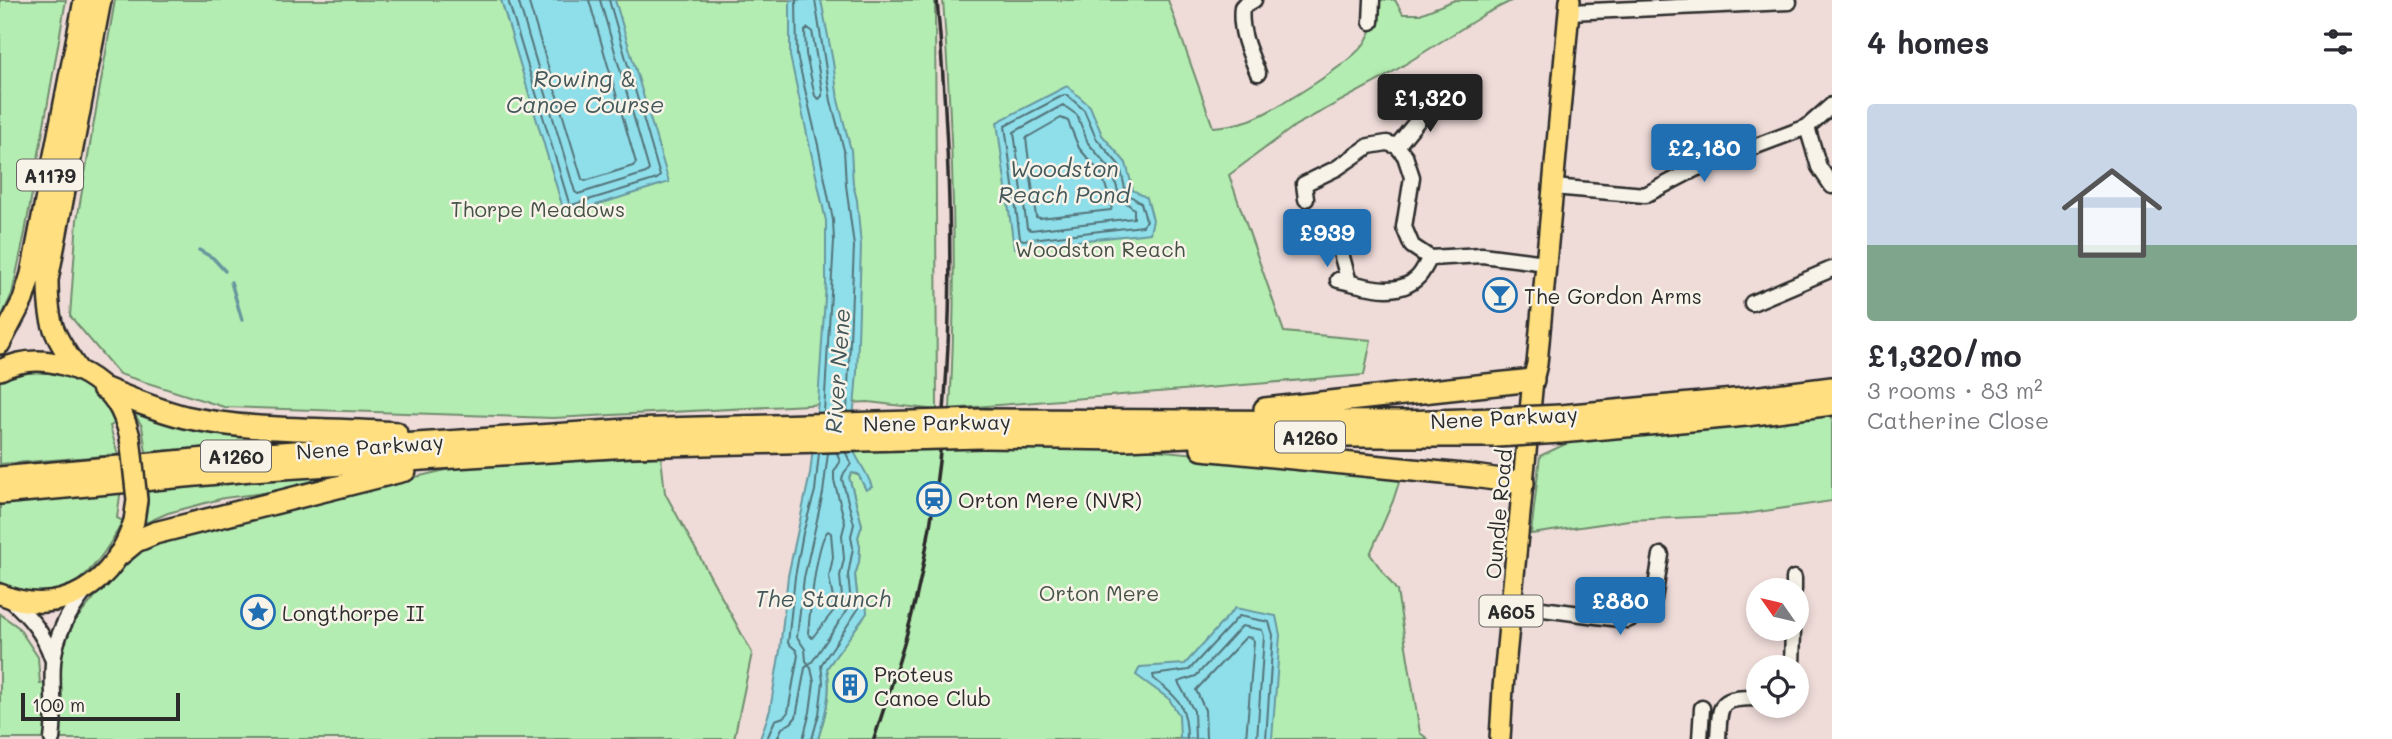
<!DOCTYPE html>
<meta charset="utf-8">
<style>
:root{--surface:#fff;--page:#f2f2f3;--text:#2b2b33;--muted:#7c7c81;--line:#e1e1e2;--accent:#1f6fb2}
body{margin:0;font-family:Mali,sans-serif;background:var(--page);color:var(--text);height:100vh;display:flex;flex-direction:column;font-size:26px;white-space:nowrap}
*{box-sizing:border-box;margin:0}
p{font-size:23px;color:var(--muted)}
.icon{flex:none;width:38px;height:38px;fill:none;stroke:currentColor;stroke-width:2;stroke-linecap:round;stroke-linejoin:round}
.map{position:relative;flex:1;overflow:hidden}
.side{display:flex;flex-direction:column;background:var(--surface);width:560px}
.side>*{flex:none}
.needle{width:46px;rotate:304deg}
.controls{position:absolute;left:1746px;top:578px;display:grid;gap:14px}
.controls a{display:grid;place-items:center;width:63px;height:63px;border-radius:50%;background:var(--surface);box-shadow:0 4px 10px #0003;font-size:35px}
.scale{position:absolute;left:21px;bottom:18px;width:159px;box-sizing:border-box;padding-left:7px;border:4px solid #2b2b2b;border-top:0;font-size:19px;line-height:24px;white-space:nowrap;color:#2b2b2b;-webkit-text-stroke:5px #f7f3e8;paint-order:stroke}
.price{position:absolute;translate:-50% -60px;padding:0 16px;border-radius:7px;background:var(--accent);color:#fff;font-size:23px;line-height:46px;filter:drop-shadow(0 2px 4px #0008)}
.price::after{content:'';position:absolute;left:50%;top:42px;width:21px;height:16px;margin-left:-10px;background:inherit;clip-path:polygon(0 0,100% 0,50% 100%)}
.price.selected{background:#222;color:#fff}
ul{padding:0;list-style:none}
li{display:grid;align-content:center;gap:14px;height:371px;padding:0 35px}
li+li{border-top:2px solid var(--line)}
li span{display:grid;place-items:center;height:217px;border-radius:7px;color:#555}
li>.icon{margin-inline-start:auto}
span .icon{width:126px;height:126px;fill:#fffc;stroke-width:1}
li b{font-size:30px}
h2{display:flex;justify-content:space-between;align-items:center;height:84px;padding:0 35px;font-size:30px}
main{display:flex;flex:1;min-height:0}
.map>svg:first-child{display:block}
.green{fill:#b4edb1;stroke:#708c6e;stroke-width:2}
.water{fill:#8fdfeb;stroke:#67979e;stroke-width:2}
.lines{fill:none;stroke-linecap:round;stroke-linejoin:round}
.shore{stroke:#537378;stroke-width:2}
.stream{stroke:#67979e;stroke-width:3.5}
.minor-casing{stroke:#2b2b2b;stroke-width:19}
.major-casing{stroke:#2b2b2b;stroke-width:24}
.highway-casing{stroke:#2b2b2b;stroke-width:26}
.minor{stroke:#f7f3e8;stroke-width:14}
.major{stroke:#ffdf80;stroke-width:19}
.highway{stroke:#ffdf80;stroke-width:21}
.rail{stroke:#2b2b2b;stroke-width:3.5}
.major-bridge-casing{stroke:#2b2b2b;stroke-width:24;stroke-linecap:butt}
.highway-bridge-casing{stroke:#2b2b2b;stroke-width:26;stroke-linecap:butt}
.major-bridge{stroke:#ffdf80;stroke-width:19}
.highway-bridge{stroke:#ffdf80;stroke-width:21}
.labels{text-anchor:middle;dominant-baseline:central;stroke-width:5;stroke-linejoin:round;paint-order:stroke}
.shield{fill:#f7f3e8;stroke:#686764;stroke-width:2}
.shield-label{font-size:19px;font-weight:bold;fill:#2b2b2b}
.park-label{font-size:21px;fill:#465246;stroke:#f7f3e8}
.poi-label{font-size:21px;fill:#2b2b2b;stroke:#f7f3e8;text-anchor:start}
.street-label{font-size:21px;fill:#2b2b2b;stroke:#f7f3e8}
.water-label{font-size:23px;font-style:italic;fill:#44585b;stroke:#f7f3e8}
</style>
<main>
<div class="map">
<svg width="1832" height="739" viewBox="0 0 1832 739">
<rect width="100%" height="100%" fill="#efdcd9"/>
<filter id="ink" filterUnits="userSpaceOnUse"><feTurbulence type="fractalNoise" baseFrequency=".0143" numOctaves="2"/><feDisplacementMap in="SourceGraphic" scale="14" xChannelSelector="R" yChannelSelector="G"/><feConvolveMatrix kernelMatrix="1 2 1 2 8 2 1 2 1" color-interpolation-filters="sRGB"/></filter>
<g filter="url(#ink)">
<path class="green" d="M0 0H66L25 233 12 294 0 320Z
M115 0H935L937 410 868 402 553 418 224 407 119 374 70 316 77 220Z
M943 0H1168L1213 127C1226 126 1238 124 1250 120 1275 110 1353 63 1366 41 1374 28 1377 15 1378 0H1395L1403 14H1420L1455 0H1513L1485 14 1380 80 1296 125 1229 175 1284 332 1371 340 1364 375 950 409C958 272 953 137 943 0Z
M46 365C75 379 107 389 116 423L110 426 118 455 0 464V377Z
M128 404 342 438 146 452 142 426Z
M1832 416V501L1738 515 1629 520 1531 534 1540 456 1574 440Z
M1023 441 1122 447 1402 473 1393 501 1370 554 1397 591 1420 733 1428 739H818C825 716 832 692 827 668L865 613 861 599 857 594 855 575 859 562 860 547 858 537 862 525 849 477 852 473 860 476 866 490 853 450Z
M661 457 665 493 752 653 734 739H56L59 648 70 627 126 559 157 537 463 466Z
M399 464 271 492 224 498 168 513 143 524 148 504 147 486Z
M121 488 117 518 123 521C96 572 62 615 0 583V501Z
M0 614 18 627 38 657 40 684 46 682 47 729 45 739H0Z"/>
<path class="water" d="M501 0H615L669 182 565 215Z
M790 0H821L833 62 838 100 851 150 853 184 857 200 861 246 857 372 851 445C857 460 867 472 872 487L866 490 858 474 852 473 849 477 862 525 858 537 860 547 859 562 855 575 857 594 866 599 867 613 827 668C832 692 825 716 818 739H760L770 710 780 650 788 576 810 474 818 402 826 283V221L790 56Z
M1067 86 1090 106 1102 135 1126 163 1133 190 1147 198 1153 220 1150 233 1014 248 997 122Z
M1235 608 1276 616 1280 635 1272 739H1180L1179 715 1169 699 1136 675 1140 667 1185 664Z"/>
<g class="lines">
<path class="shore" d="M508 0 569 203 572 205 657 179 660 176 609 0
M518 0 575 192 578 194 646 173 649 170 600 0
M528 0 582 179 585 181 633 166 636 163 589 0
M796 0 797 55 818 145 833 220 834 241 824 412
M815 0 831 101 844 150 846 185 854 246 847 412
M808 28 812 31 822 90V96L819 99 815 96 806 54 805 31Z
M1064 95H1067L1084 110 1096 138 1120 166 1126 193 1141 203 1146 220 1143 226 1023 240 1020 238 1005 126Z
M1063 105 1077 115 1088 143 1112 171 1120 198 1134 209V218L1031 230 1027 228 1014 132Z
M1061 118 1068 121 1079 148 1102 175 1112 206 1111 210 1040 218 1036 217 1026 138Z
M828 453 823 493 804 578 797 637 805 649 806 661 809 664 812 662 848 609 842 597 840 576 844 559 842 535 845 523 834 480V472L840 462 837 453
M828 531 831 533 833 557 829 577 835 609 812 638 808 633C810 613 816 541 828 531Z
M767 739 775 720 784 717 788 712 798 655 796 650 788 643 795 577 803 533 815 491 819 453
M777 739 782 728 791 723 796 717 805 668 808 665 811 668 814 682 810 712 803 739
M812 739 819 714 823 682 821 665 859 608 850 594 848 575 853 548 851 536 854 524 842 479 844 473 851 464 846 453
M1187 739C1187 706 1179 698 1154 679L1153 675 1189 670 1239 616 1269 622 1273 635 1266 739
M1195 739 1194 711 1178 682 1196 676 1242 626 1262 630 1264 636 1257 739
M1206 739 1205 710 1196 690 1246 637 1252 638 1254 641 1246 739"/>
<path class="stream" d="M199 250 213 258 225 271
M231 282 242 320"/>
<g class="minor-casing">
<path id="minor" d="M1254 0 1242 7C1239 30 1249 52 1258 73
M1569 12 1789 2
M1371 22 1372 0
M1807 127 1819 167 1832 186
M1397 146 1435 99
M1553 187 1645 195 1695 169 1807 127 1832 105
M1306 199 1304 184 1337 168 1369 146 1387 143 1397 146 1405 156 1412 177 1404 227 1412 246 1430 258
M1339 246 1349 282
M1338 280C1363 285 1397 299 1418 277 1423 272 1426 264 1430 258L1482 255 1546 263
M1752 303 1832 269
M1794 590V578
M10 599C29 616 44 633 52 658
M1512 605 1627 620 1647 611 1654 599 1661 555
M1792 667 1793 628
M52 739C56 714 51 688 53 663 55 635 69 612 86 590
M1700 739 1702 708
M1718 739C1720 701 1719 698 1759 698"/>
</g>
<g class="major-casing">
<path id="major" d="M0 344 23 300 31 274 84 0
M0 370C40 350 91 366 116 402 123 413 127 425 130 437
M79 371C53 334 48 325 48 280L101 0
M0 594C63 620 116 582 134 521
M1500 739 1503 688 1533 380 1537 364 1570 0"/>
</g>
<g class="highway-casing">
<path id="highway" d="M103 388C130 399 157 410 185 417 253 432 327 428 396 433
M1265 409 1533 380
M1561 416 1745 399 1832 388
M982 420 1402 422 1496 419
M1560 432 1746 415 1832 404
M982 437 1125 439 1189 436H1496
M1202 449 1473 476 1523 483
M0 478 250 455 627 430
M0 493 251 470 628 446
M119 555 136 541 155 533 405 470"/>
</g>
<use href="#minor" class="minor"/>
<use href="#major" class="major"/>
<use href="#highway" class="highway"/>
<path class="rail" d="M874 739C894 678 914 618 925 555 959 373 953 183 937 0"/>
<g class="major-bridge-casing">
<path id="major-bridge" d="M130 437 137 500 134 521"/>
</g>
<g class="highway-bridge-casing">
<path id="highway-bridge" d="M1496 419 1561 416
M627 430 982 420
M1496 436 1560 432
M628 446 982 437"/>
</g>
<use href="#major-bridge" class="major-bridge"/>
<use href="#highway-bridge" class="highway-bridge"/>
</g>
</g>
<defs>
<g id="bar-ring" transform="scale(1.75)"><circle r="9.5" fill="#f7f3e8" stroke="#1f6fb2" stroke-width="1.5"/><path d="M-6-5H6L.8 .8V4.5H3.5V6h-7V4.5H-.8V.8Z" fill="#1f6fb2"/></g>
<g id="station-ring" transform="scale(1.75)"><circle r="9.5" fill="#f7f3e8" stroke="#1f6fb2" stroke-width="1.5"/><path d="M-3-6H3Q5-6 5-4V2Q5 4 3 4L4.5 6H3L1.5 4h-3L-3 6H-4.5L-3 4Q-5 4-5 2V-4Q-5-6-3-6ZM-3.5-4v3h7v-3ZM-3.5 1v1.5H-2V1ZM2 1v1.5H3.5V1Z" fill="#1f6fb2"/></g>
<g id="sight-ring" transform="scale(1.75)"><circle r="9.5" fill="#f7f3e8" stroke="#1f6fb2" stroke-width="1.5"/><path d="M0-6L1.8-2.2L6-1.7L2.9 1.2L3.7 5.4L0 3.3L-3.7 5.4L-2.9 1.2L-6-1.7L-1.8-2.2Z" fill="#1f6fb2"/></g>
<g id="building-ring" transform="scale(1.75)"><circle r="9.5" fill="#f7f3e8" stroke="#1f6fb2" stroke-width="1.5"/><path d="M-4-6H4V6H1V3H-1V6H-4ZM-2.5-4.3h1.7v1.8h-1.7ZM.8-4.3h1.7v1.8H.8ZM-2.5-1h1.7V.8h-1.7ZM.8-1h1.7V.8H.8Z" fill="#1f6fb2"/></g>
</defs>
<g fill-rule="evenodd">
<use href="#bar-ring" x="1500" y="295"/>
<use href="#station-ring" x="934" y="499"/>
<use href="#sight-ring" x="258" y="612"/>
<use href="#building-ring" x="850" y="685"/>
</g>
<g class="labels">
<g class="shield">
<rect x="17" y="159.5" width="66" height="31" rx="5"/>
<rect x="1275" y="421.5" width="70" height="31" rx="5"/>
<rect x="201" y="440.5" width="70" height="31" rx="5"/>
<rect x="1479.5" y="595.5" width="63" height="31" rx="5"/>
</g>
<g class="shield-label">
<text x="50" y="175">A1179</text>
<text x="1310" y="437">A1260</text>
<text x="236" y="456">A1260</text>
<text x="1511" y="611">A605</text>
</g>
<g class="park-label">
<text x="538" y="208">Thorpe Meadows</text>
<text x="1100" y="248">Woodston Reach</text>
<text x="1099" y="592">Orton Mere</text>
</g>
<g class="poi-label">
<text x="1524" y="295">The Gordon Arms</text>
<text x="958" y="499">Orton Mere (NVR)</text>
<text x="282" y="612">Longthorpe II</text>
<text x="874" y="673">Proteus<tspan x="874" dy="24">Canoe Club</tspan></text>
</g>
<g class="street-label">
<text transform="translate(1504 417) rotate(-3)">Nene Parkway</text>
<text transform="translate(937 422) rotate(-1)">Nene Parkway</text>
<text transform="translate(370 446) rotate(-4)">Nene Parkway</text>
<text transform="translate(1498 514) rotate(-85)">Oundle Road</text>
</g>
<g class="water-label">
<text x="585" y="78">Rowing &amp;<tspan x="585" dy="26">Canoe Course</tspan></text>
<text x="1064" y="168">Woodston<tspan x="1064" dy="26">Reach Pond</tspan></text>
<text transform="translate(837 371) rotate(-86)">River Nene</text>
<text x="823" y="598">The Staunch</text>
</g>
</g>
</svg>
<div class="controls">
<a><svg class="needle" viewBox="-14 -14 28 28"><path d="M0-13l5 13h-10z" fill="#e53935"/><path d="M0 13l5-13h-10z" fill="#7c7c81"/></svg></a>
<a><svg class="icon" aria-label="locate" viewBox="0 0 24 24"><circle cx="12" cy="12" r="6"/><path d="M12 2v4M12 18v4M2 12h4M18 12h4"/></svg></a>
</div>
<div class="scale">100 m</div>
<b class="price selected" style="left:1430px;top:134px">£1,320</b>
<b class="price" style="left:1704px;top:184px">£2,180</b>
<b class="price" style="left:1327px;top:269px">£939</b>
<b class="price" style="left:1620px;top:637px">£880</b>
</div>
<section class="side">
<h2>4 homes<svg class="icon" aria-label="filters" viewBox="0 0 24 24"><path d="M4 7h16M4 17h16"/><circle cx="9" cy="7" r="2"/><circle cx="15" cy="17" r="2"/></svg></h2>
<ul>
<li><span style="background:linear-gradient(#c9d6e8 65%,#7fa58c 0)"><svg class="icon" aria-label="home" viewBox="0 0 24 24"><path d="M3 11l9-7 9 7M6 9v11h12V9"/></svg></span><div><b>£1,320/mo</b><p>3 rooms · 83 m²</p><p>Catherine Close</p></div></li>
</ul>
</section>
</main>
